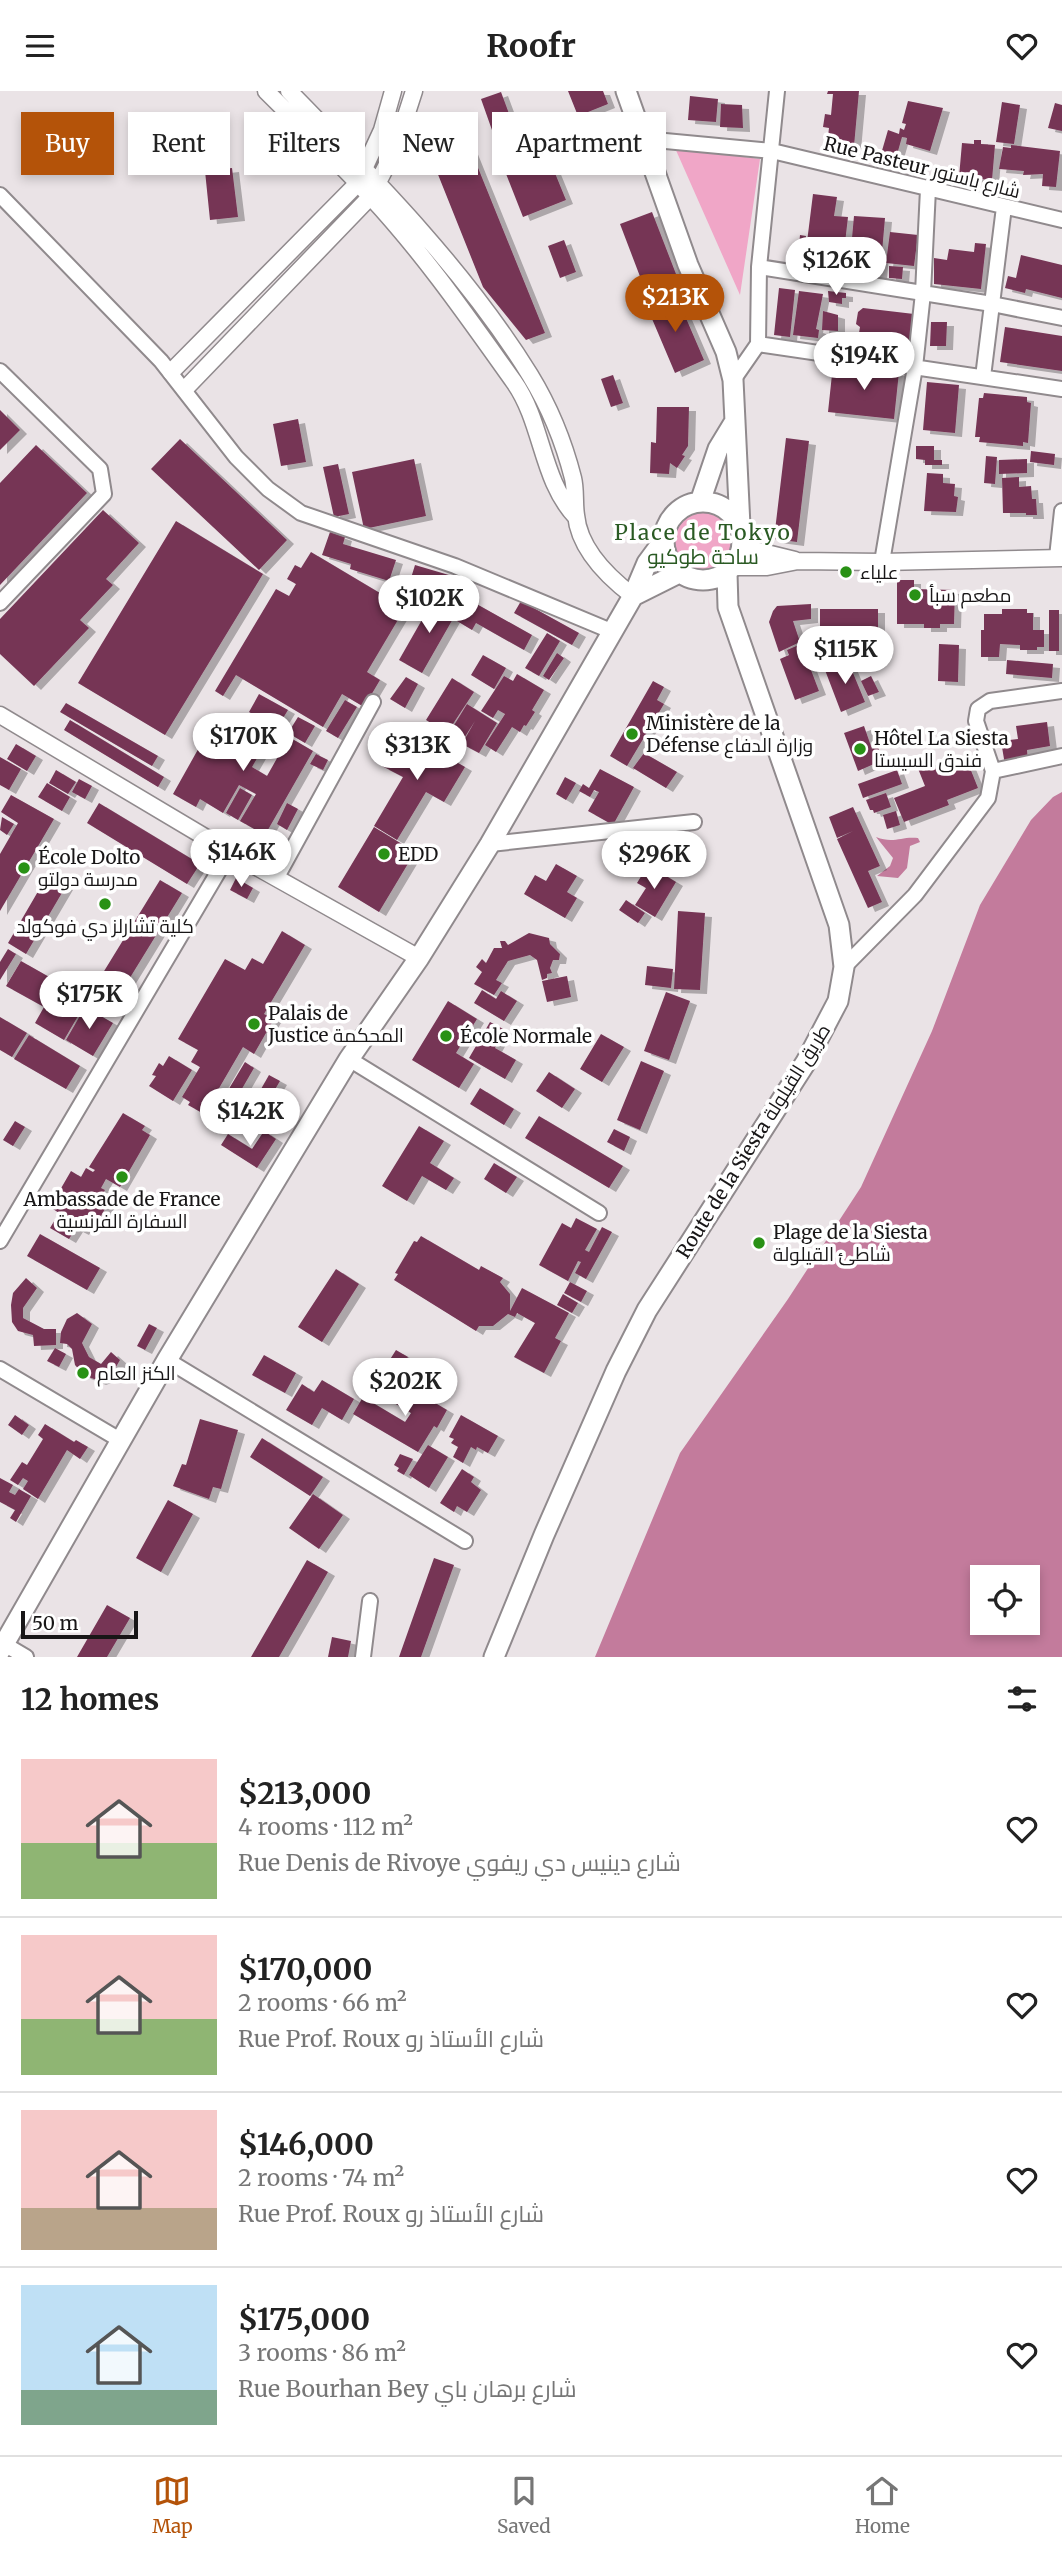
<!DOCTYPE html>
<meta charset="utf-8">
<style>
:root{--surface:#fff;--page:#f2f2f2;--text:#222;--muted:#767676;--line:#e0e0e0;--accent:#b45309}
body{margin:0;font-family:Merriweather,Cairo,serif;background:var(--page);color:var(--text);height:100vh;display:flex;flex-direction:column;font-size:26px;white-space:nowrap}
*{box-sizing:border-box;margin:0}
p{font-size:23px;color:var(--muted)}
.icon{flex:none;width:38px;height:38px;fill:none;stroke:currentColor;stroke-width:2;stroke-linecap:round;stroke-linejoin:round}
.map{position:relative;height:1566px;overflow:hidden}
.side{display:flex;flex-direction:column;background:var(--surface);flex:1}
.side>*{flex:none}
.top-card{position:absolute;left:21px;top:21px;width:700px;height:63px;display:flex;gap:14px}
.buttons{position:absolute;left:970px;top:1474px;display:grid;gap:14px}
.buttons a{display:grid;place-items:center;width:70px;height:70px;border-radius:0px;background:var(--surface);box-shadow:0 4px 10px #0003;font-size:35px}
.scale{position:absolute;left:21px;bottom:18px;width:117px;box-sizing:border-box;padding-left:7px;border:4px solid #181617;border-top:0;font-size:19px;line-height:24px;white-space:nowrap;color:#181617;-webkit-text-stroke:5px #fff;paint-order:stroke}
.price{position:absolute;translate:-50% -60px;padding:0 16px;border-radius:24px;background:#fff;color:#222;font-size:23px;line-height:46px;filter:drop-shadow(0 2px 4px #0008)}
.price::after{content:'';position:absolute;left:50%;top:42px;width:21px;height:16px;margin-left:-10px;background:inherit;clip-path:polygon(0 0,100% 0,50% 100%)}
.price.current{background:var(--accent);color:#fff}
ul{padding:0;list-style:none}
li{display:flex;align-items:center;gap:21px;height:175px;padding:0 21px}
li+li{border-top:2px solid var(--line)}
li span{display:grid;place-items:center;flex:none;width:196px;height:140px;border-radius:0px;color:#555}
li>.icon{margin-inline-start:auto}
span .icon{width:84px;height:84px;fill:#fffc;stroke-width:1}
li b{font-size:30px}
h2{display:flex;justify-content:space-between;align-items:center;height:84px;padding:0 21px;font-size:30px}
.tag{padding:0 24px;border-radius:0px;background:var(--surface);box-shadow:0 4px 10px #0003;font-size:24px;line-height:63px}
.tag.current{background:var(--accent);color:#fff}
header{display:flex;justify-content:space-between;align-items:center;height:91px;padding:0 21px;background:var(--surface);font-size:32px;font-weight:700}
.menu{display:flex;justify-content:space-around;align-items:center;height:98px;border-top:2px solid var(--line);background:var(--surface);font-size:19px;color:var(--muted)}
.menu a{display:grid;justify-items:center;gap:4px}
.menu .current{color:var(--accent)}
.map>svg:first-child{display:block}
.green{fill:#f0a6c7}
.water{fill:#c37b9c;fill-rule:evenodd}
.building{fill:#763555;filter:url(#shadow)}
.lines{fill:none;stroke-linecap:round;stroke-linejoin:round}
.minor-casing{stroke:#908a8d;stroke-width:18}
.tertiary-casing{stroke:#908a8d;stroke-width:19}
.secondary-casing{stroke:#908a8d;stroke-width:23}
.minor{stroke:#fff;stroke-width:14}
.tertiary{stroke:#fff;stroke-width:16}
.secondary{stroke:#fff;stroke-width:19}
.poi-dot{fill:#299115;stroke:#fff;stroke-width:2.5}
.labels{text-anchor:middle;dominant-baseline:central;stroke-width:7;stroke-linejoin:round;paint-order:stroke}
.street-label{font-size:19px;fill:#181617;stroke:#fff}
.poi-label{font-size:19px;fill:#181617;stroke:#fff;text-anchor:start}
.neighbourhood-label{font-size:21px;letter-spacing:2px;fill:#2a5a23;stroke:#fff}
</style>
<header><svg class="icon" aria-label="menu" viewBox="0 0 24 24"><path d="M4 6h16M4 12h16M4 18h16"/></svg>Roofr<svg class="icon" aria-label="heart" viewBox="0 0 24 24"><path d="M12 20l-8-8c-3-5 5-10 8-4 3-6 11-1 8 4z"/></svg></header>
<div class="map">
<svg width="1062" height="1566" viewBox="0 0 1062 1566">
<defs>
<filter id="shadow"><feDropShadow dx="7" dy="4" stdDeviation="0" flood-color="#0004"/></filter>
</defs>
<rect width="100%" height="100%" fill="#eae3e6"/>
<path class="green" d="M675 57 760 68 740 204Z
M671 451a32 32 0 1 1 64 0a32 32 0 1 1-64 0Z"/>
<path class="water" d="M1062 701V1566H595L680 1362 788 1208 861 1096 932 940 980 814 1031 729 1053 706ZM982 1486H1027V1531H982Z
M876 746C894 753 901 745 918 747L920 751 910 755 907 777 898 787 877 785 890 775 893 767Z"/>
<path class="building" d="M568 0H603L608 13 578 25Z
M828 0H859L854 55 827 53 829 37 823 36 825 23 831 24 833 3H827Z
M501 1 514 36 503 40 507 53 498 56 481 8Z
M690 5 718 8 716 31 688 29Z
M908 10 943 17 930 60 906 53 907 47 902 46 894 74 879 70 888 39 899 43 900 37 904 39 906 33 902 32Z
M1002 11 1020 14 1014 53 996 51Z
M1055 12 1062 14V40L1048 37Z
M721 13 742 14 743 37 720 36Z
M539 43 566 109 523 126 497 60Z
M974 49H981V53L995 54 992 89 959 86 962 52 974 53Z
M1011 54 1060 60 1056 96 1042 95 1043 83 1023 84 1024 80 999 78 1003 56 1011 57Z
M470 57 545 242 526 249 483 196 433 71Z
M232 77 238 126 210 129 205 80Z
M813 103 837 106 834 125 848 126 845 152 830 150 828 170 805 167Z
M652 121 676 183 644 196 620 133Z
M854 125 885 127 880 184 869 183 870 170 850 169Z
M890 141 918 144 914 175 886 172Z
M800 144 806 145 804 166H798Z
M564 149 576 181 560 187 548 155Z
M975 152 986 153 981 198 934 193V167L947 169 949 158 974 161Z
M1021 164 1062 174V207L1026 198 1025 202 1005 197 1008 185 1016 187Z
M889 175 903 176 902 188 889 187Z
M779 197 795 199 790 246 774 244Z
M799 200 823 203 816 238 819 239 818 247 793 244Z
M828 200 846 202V207H842V213L829 211Z
M676 204 704 269 675 282 647 216Z
M863 217 914 223 916 241 910 244V249L914 252 912 266 906 270 857 264 853 257 854 246 859 242 860 236 856 233 858 221Z
M823 220 838 224V240L822 239Z
M931 231H947L946 255H930Z
M1005 236 1062 245V280L1000 271Z
M833 274 899 281 894 328 828 321Z
M613 284 623 312 611 316 601 288Z
M927 291 959 294 955 342 923 339Z
M984 302 1027 306V311L1031 312 1028 352 1023 351V355L979 351 980 346H975L979 307H983Z
M657 316H689L688 355 682 364 685 365 677 377 670 372 669 383 650 382 651 351 656 352Z
M0 319 20 339 0 359Z
M298 328 306 371 281 375 273 333Z
M786 347 809 350 797 451 774 448Z
M180 348 287 449 259 479 151 378Z
M36 354 87 402 0 494V392Z
M916 355H934V369H942V374H925V369L916 368Z
M1031 360 1055 363 1054 374 1030 371Z
M986 365 997 366 995 393 984 392Z
M414 368 426 425 364 438 352 381Z
M1027 368V382L999 383V369Z
M338 373 349 423 334 426 323 376Z
M927 382 943 383V392L955 393 954 405 958 406 956 421 924 420Z
M1019 386V396L1031 395 1032 408H1036L1037 424H1026V422H1003L1002 387Z
M103 419 139 452 106 488 113 494 80 529 89 537 34 595 0 563V528Z
M176 430 263 483 165 644 78 592Z
M330 441 345 446 343 453 396 469 389 490 350 478 351 473 322 464Z
M311 461 405 517 367 581 380 589 364 616 342 603 323 636 236 584 223 605 215 600 276 498 289 505 296 493 287 488 295 474 301 477Z
M415 474 459 487 455 500 411 487Z
M897 489H914V498L955 499 954 533H940V537H924V533H897Z
M435 506 458 519 422 582 399 569Z
M521 510 579 542 572 554 514 522Z
M473 511 532 544 524 559 476 532 472 539 457 530 464 518 468 520Z
M811 513V528L793 530 800 551 779 561 769 531 773 520 777 515Z
M820 518H878V550L820 551Z
M1002 518H1027V522H1033V539H1044V556H1037V559H1020V554L1000 553 999 566H981V539H984V523H1002Z
M1049 519H1059V560H1049Z
M547 542 560 550 539 585 525 577Z
M871 551 886 552 885 562 870 560Z
M801 553 819 600 795 609 780 568 789 564 787 559Z
M939 553 959 554 958 591 938 590Z
M557 562 564 567 549 589 543 585Z
M483 564 506 577 494 598 471 584Z
M1007 569 1053 573 1052 587 1006 583Z
M848 570 865 611 841 621 825 579Z
M517 583 544 599 532 619 535 621 526 635 524 634 520 641 512 636 496 661 485 654 505 623 498 619 493 627 481 620 504 585 513 590Z
M871 585 879 601 868 605 861 590Z
M406 586 418 593 405 617 390 608Z
M452 587 474 601 447 642 426 629Z
M653 590 664 596 657 609 664 613 627 675 610 665Z
M259 603 288 619 277 637 249 621Z
M345 609 357 616 338 647 326 640Z
M66 612 158 665 152 675 60 621Z
M467 613 497 632 479 662 462 653 475 630 461 652 448 644Z
M250 624 274 638 252 676 267 685 289 646 313 660 265 744 240 730 256 703 239 694 223 722 200 708 196 716 173 703 210 637 234 651Z
M298 626 315 635 305 652 288 642Z
M70 629 164 686 158 696 64 639Z
M1047 631 1050 655 1027 659 1028 671 1005 674 1001 650 1018 648 1016 635Z
M864 635 872 658 878 656 883 669 858 680 844 642Z
M429 644 450 656 444 664 465 676 444 711 426 701 397 749 374 735 403 686 382 675 396 652 417 664Z
M16 653 36 665 27 680 7 668Z
M644 662 677 681 666 697 633 677Z
M316 663 328 669 323 679 310 673Z
M0 666 21 678 9 699 0 694Z
M932 669 938 684 968 672 978 697 947 709 949 714 904 731 894 707 925 695 917 675Z
M600 678 634 696 613 734 588 720 599 701 594 699 590 706 579 700 583 693 589 697Z
M56 679 76 691 68 703 49 692Z
M897 679 902 693 863 707 858 693Z
M565 686 576 692 566 709 556 703Z
M79 688 92 695 85 708 72 701Z
M47 692 70 706 62 720 38 706Z
M240 697 252 704 238 729 226 722Z
M886 702 891 716 874 722 873 719H870L866 709Z
M11 704 54 728 0 820V763L18 732 1 721Z
M99 712 200 773 187 793 87 732Z
M287 712 298 718 287 739 277 733Z
M853 716 880 775 868 780 882 811 868 817 837 748 853 740 837 747 829 726Z
M896 720 900 734 887 738 883 724Z
M2 726 14 733 7 744 0 739Z
M374 736 415 761 379 821 338 796Z
M556 773 577 785 567 801 577 807 565 827 524 803 535 784 546 790Z
M648 774 676 791 655 826 635 814 646 797 637 792Z
M47 785 66 795 26 863 8 852Z
M236 787 253 797 247 808 230 799Z
M160 789 182 802 112 916 90 903Z
M626 809 645 822 638 832 619 819Z
M678 820 705 822 700 899 674 898Z
M282 840 305 854 264 923 274 928 254 963 243 956 204 1023 188 1014 190 1011 182 1006 200 976 191 971 198 959 178 948 225 868 245 879 252 867 263 873Z
M529 842 549 847 550 853 560 863 559 869H553L550 877 552 882 547 883V887L542 889 537 869 530 864 508 870 496 889 502 892 494 904 474 893 482 881 476 876 482 868 486 872 494 857H502L500 850H505L508 854Z
M8 858 16 863 0 889V871Z
M21 870 88 908 64 949 35 932 44 916 6 895Z
M647 875 673 878 671 897 645 894Z
M567 885 571 906 547 911 542 890Z
M482 899 496 908 501 900 517 910 504 930 474 912Z
M666 901 690 910 669 969 644 960Z
M448 910 477 928 456 962 474 973 459 997 412 969Z
M85 916 113 932 93 965 66 949Z
M0 926 27 942 12 966 0 959Z
M490 931 505 939 495 957 516 969 505 988 469 967Z
M601 943 624 956 602 991 580 978Z
M29 944 80 975 66 998 14 968Z
M169 965 192 979 173 1010 149 995 156 985 152 984 159 972 163 975Z
M641 970 664 980 640 1039 617 1029Z
M245 971 254 977 225 1027 215 1021Z
M549 981 575 998 562 1017 536 1000Z
M269 984 280 990 251 1039 241 1033Z
M480 997 514 1018 504 1034 470 1013Z
M123 1022 145 1035 142 1039 150 1044 120 1096 106 1088 101 1097 105 1099 102 1104 110 1109 94 1137 86 1133 82 1140 76 1137 69 1148 50 1137 59 1122 53 1118 63 1100 60 1099 71 1080 81 1086 86 1077 93 1081 95 1079 89 1076Z
M539 1025 623 1075 609 1097 525 1047Z
M15 1030 25 1036 13 1055 3 1049Z
M419 1035 444 1050 430 1072 454 1087 446 1099 422 1085 407 1110 382 1095Z
M614 1038 630 1046 624 1060 607 1051Z
M264 1040 276 1048 257 1077 221 1054 228 1043 252 1058Z
M494 1072 517 1086 506 1102 484 1088Z
M576 1127 597 1138 585 1159 589 1161 602 1136 612 1141 586 1188 575 1182 581 1171 578 1170 568 1190 539 1174 562 1132 571 1137Z
M40 1143 100 1177 87 1199 27 1165Z
M421 1145 479 1179 481 1175 503 1187 500 1191 510 1203V1220L522 1197 569 1222 555 1247 561 1250 544 1282 514 1266 535 1232 517 1222 515 1226 508 1223 493 1235H479L476 1240 394 1189 398 1183 395 1182 414 1150 417 1151Z
M336 1178 359 1193 322 1251 298 1236Z
M26 1187 37 1197 23 1217V1227L44 1238H56V1254L34 1255 33 1244 18 1240 12 1231 11 1214 13 1202Z
M570 1191 587 1200 581 1211 564 1202Z
M563 1203 578 1212 572 1222 557 1214Z
M77 1222 92 1233 82 1252 89 1266 101 1273 111 1261 120 1269 110 1286 99 1290 84 1284 75 1274 72 1258 67 1253 60 1252 61 1241 67 1228Z
M149 1233 157 1237 145 1259 137 1255Z
M55 1257 66 1263 59 1276 47 1270Z
M396 1259 408 1266 401 1277 389 1270Z
M264 1264 296 1282 285 1302 252 1284Z
M322 1289 354 1308 342 1329 322 1317 312 1334 286 1319 302 1293 314 1301Z
M405 1294 447 1319 437 1337 434 1335 418 1361 353 1323 363 1306 405 1331 411 1322 394 1312Z
M15 1324 29 1334 22 1344 8 1334Z
M461 1324 498 1345 488 1362 477 1356 476 1359 471 1356 463 1372 453 1366 458 1356 451 1352 454 1348 449 1346Z
M200 1328 238 1339 221 1398 213 1396 209 1408 173 1395 182 1373 186 1374Z
M45 1333 74 1351 76 1349 88 1356 80 1368 67 1359 38 1408 23 1398 28 1390 23 1387 18 1394 10 1389 22 1371 27 1374 43 1348 38 1344Z
M262 1347 323 1386 310 1405 250 1366Z
M428 1354 448 1366 429 1397 409 1384Z
M400 1363 413 1368 404 1384 397 1380 399 1377 394 1374Z
M462 1378 474 1386 471 1391 481 1399 467 1421 457 1415 454 1421 440 1412Z
M0 1387 13 1394 9 1401 15 1404 19 1398 31 1405 16 1431 10 1427 15 1419 0 1411Z
M313 1403 343 1424 319 1458 289 1437Z
M168 1409 193 1423 161 1481 136 1467Z
M434 1467 454 1474 421 1566H399Z
M307 1469 328 1481 279 1566H251Z
M107 1514 130 1527 107 1566H77Z
M332 1546 351 1550 348 1566H328Z"/>
<g class="lines">
<g class="minor-casing">
<path id="minor" d="M644 48 772 60 1062 129
M0 104 161 270 236 366 268 398 301 422 455 475 611 540
M759 176 992 213 1062 227
M758 253 1062 298
M0 280 100 378 104 403 0 512
M983 286 1004 116
M733 289 758 253 759 176 777 0
M1057 466 1062 420
M882 471 915 276 923 202 928 98
M993 680 1062 665
M490 753 694 731
M277 786 373 611
M844 876 915 804 988 707 993 680 976 630 978 618 990 610 1062 600
M349 968 599 1122
M0 1150 230 761
M167 1269 465 1450
M0 1278 120 1349
M4 1553 26 1566
M363 1566 370 1510"/>
</g>
<g class="tertiary-casing">
<path id="tertiary" d="M266 0C301 35 338 70 371 106 424 163 469 228 514 291 543 332 541 389 576 426
M289 0C375 88 465 179 530 284 549 315 564 352 573 387 576 399 574 412 576 424 579 457 608 486 633 505
M171 281 357 93 382 39 393 0
M185 298 371 105 396 56 414 0
M742 456 795 469
M733 476H767L798 470 882 471 1062 467
M0 624 230 761 419 867"/>
</g>
<g class="secondary-casing">
<path id="secondary" d="M626 0 688 174 726 261 733 289 740 435
M664 450a39 39 0 1 1 78 0a39 39 0 1 1-78 0Z
M700 411 718 358 735 330
M633 505 679 482
M0 1560 167 1269 349 968 419 867 490 753 633 505 647 472 664 449
M494 1566 544 1444 616 1280 647 1219 806 971 838 910 844 876 839 834 728 516 727 482"/>
</g>
<use href="#minor" class="minor"/>
<use href="#tertiary" class="tertiary"/>
<use href="#secondary" class="secondary"/>
</g>
<g class="poi-dot">
<circle cx="846" cy="481" r="7"/>
<circle cx="915" cy="504" r="7"/>
<circle cx="632" cy="643" r="7"/>
<circle cx="860" cy="658" r="7"/>
<circle cx="384" cy="763" r="7"/>
<circle cx="24" cy="777" r="7"/>
<circle cx="105" cy="813" r="7"/>
<circle cx="254" cy="933" r="7"/>
<circle cx="446" cy="945" r="7"/>
<circle cx="122" cy="1086" r="7"/>
<circle cx="759" cy="1152" r="7"/>
<circle cx="83" cy="1282" r="7"/>
</g>
<g class="labels">
<g class="street-label">
<text transform="translate(922 76) rotate(14)">Rue Pasteur شارع باستور</text>
<text transform="translate(753 1050) rotate(-58)">Route de la Siesta طريق القيلولة</text>
</g>
<g class="poi-label">
<text x="860" y="481">علياء</text>
<text x="929" y="504">مطعم سبأ</text>
<text x="646" y="632">Ministère de la<tspan x="646" dy="22">Défense وزارة الدفاع</tspan></text>
<text x="874" y="647">Hôtel La Siesta<tspan x="874" dy="22">فندق السيستا</tspan></text>
<text x="398" y="763">EDD</text>
<text x="38" y="766">École Dolto<tspan x="38" dy="22">مدرسة دولتو</tspan></text>
<text x="105" y="835" text-anchor="middle">كلية تشارلز دي فوكولد</text>
<text x="268" y="922">Palais de<tspan x="268" dy="22">Justice المحكمة</tspan></text>
<text x="460" y="945">École Normale</text>
<text x="122" y="1108" text-anchor="middle">Ambassade de France<tspan x="122" dy="22">السفارة الفرنسية</tspan></text>
<text x="773" y="1141">Plage de la Siesta<tspan x="773" dy="22">شاطئ القيلولة</tspan></text>
<text x="97" y="1282">الكنز العام</text>
</g>
<g class="neighbourhood-label">
<text x="703" y="441">Place de Tokyo<tspan x="703" dy="24">ساحة طوكيو</tspan></text>
</g>
</g>
</svg>
<div class="buttons">
<a><svg class="icon" aria-label="locate" viewBox="0 0 24 24"><circle cx="12" cy="12" r="6"/><path d="M12 2v4M12 18v4M2 12h4M18 12h4"/></svg></a>
</div>
<div class="scale">50 m</div>
<b class="price" style="left:836px;top:206px">$126K</b>
<b class="price current" style="left:675px;top:243px">$213K</b>
<b class="price" style="left:864px;top:301px">$194K</b>
<b class="price" style="left:429px;top:544px">$102K</b>
<b class="price" style="left:845px;top:595px">$115K</b>
<b class="price" style="left:243px;top:682px">$170K</b>
<b class="price" style="left:417px;top:691px">$313K</b>
<b class="price" style="left:241px;top:798px">$146K</b>
<b class="price" style="left:654px;top:800px">$296K</b>
<b class="price" style="left:89px;top:940px">$175K</b>
<b class="price" style="left:250px;top:1057px">$142K</b>
<b class="price" style="left:405px;top:1327px">$202K</b>
<div class="top-card">
<a class="tag current">Buy</a>
<a class="tag">Rent</a>
<a class="tag">Filters</a>
<a class="tag">New</a>
<a class="tag">Apartment</a>
</div>
</div>
<section class="side">
<h2>12 homes<svg class="icon" aria-label="filters" viewBox="0 0 24 24"><path d="M4 7h16M4 17h16"/><circle cx="9" cy="7" r="2"/><circle cx="15" cy="17" r="2"/></svg></h2>
<ul>
<li><span style="background:linear-gradient(#f6c9c9 60%,#8fb573 0)"><svg class="icon" aria-label="home" viewBox="0 0 24 24"><path d="M3 11l9-7 9 7M6 9v11h12V9"/></svg></span><div><b>$213,000</b><p>4 rooms · 112 m²</p><p>Rue Denis de Rivoye شارع دينيس دي ريفوي</p></div><svg class="icon" aria-label="heart" viewBox="0 0 24 24"><path d="M12 20l-8-8c-3-5 5-10 8-4 3-6 11-1 8 4z"/></svg></li>
<li><span style="background:linear-gradient(#f6c9c9 60%,#8fb573 0)"><svg class="icon" aria-label="home" viewBox="0 0 24 24"><path d="M3 11l9-7 9 7M6 9v11h12V9"/></svg></span><div><b>$170,000</b><p>2 rooms · 66 m²</p><p>Rue Prof. Roux شارع الأستاذ رو</p></div><svg class="icon" aria-label="heart" viewBox="0 0 24 24"><path d="M12 20l-8-8c-3-5 5-10 8-4 3-6 11-1 8 4z"/></svg></li>
<li><span style="background:linear-gradient(#f6c9c9 70%,#b9a48a 0)"><svg class="icon" aria-label="home" viewBox="0 0 24 24"><path d="M3 11l9-7 9 7M6 9v11h12V9"/></svg></span><div><b>$146,000</b><p>2 rooms · 74 m²</p><p>Rue Prof. Roux شارع الأستاذ رو</p></div><svg class="icon" aria-label="heart" viewBox="0 0 24 24"><path d="M12 20l-8-8c-3-5 5-10 8-4 3-6 11-1 8 4z"/></svg></li>
<li><span style="background:linear-gradient(#bfe0f5 75%,#7fa58c 0)"><svg class="icon" aria-label="home" viewBox="0 0 24 24"><path d="M3 11l9-7 9 7M6 9v11h12V9"/></svg></span><div><b>$175,000</b><p>3 rooms · 86 m²</p><p>Rue Bourhan Bey شارع برهان باي</p></div><svg class="icon" aria-label="heart" viewBox="0 0 24 24"><path d="M12 20l-8-8c-3-5 5-10 8-4 3-6 11-1 8 4z"/></svg></li>
</ul>
</section>
<nav class="menu">
<a class="current"><svg class="icon" aria-label="map" viewBox="0 0 24 24"><path d="M3 6l6-2 6 2 6-2v14l-6 2-6-2-6 2zM9 4v14M15 6v14"/></svg>Map</a>
<a><svg class="icon" aria-label="saved" viewBox="0 0 24 24"><path d="M7 4h10v16l-5-4-5 4z"/></svg>Saved</a>
<a><svg class="icon" aria-label="home" viewBox="0 0 24 24"><path d="M3 11l9-7 9 7M6 9v11h12V9"/></svg>Home</a>
</nav>
